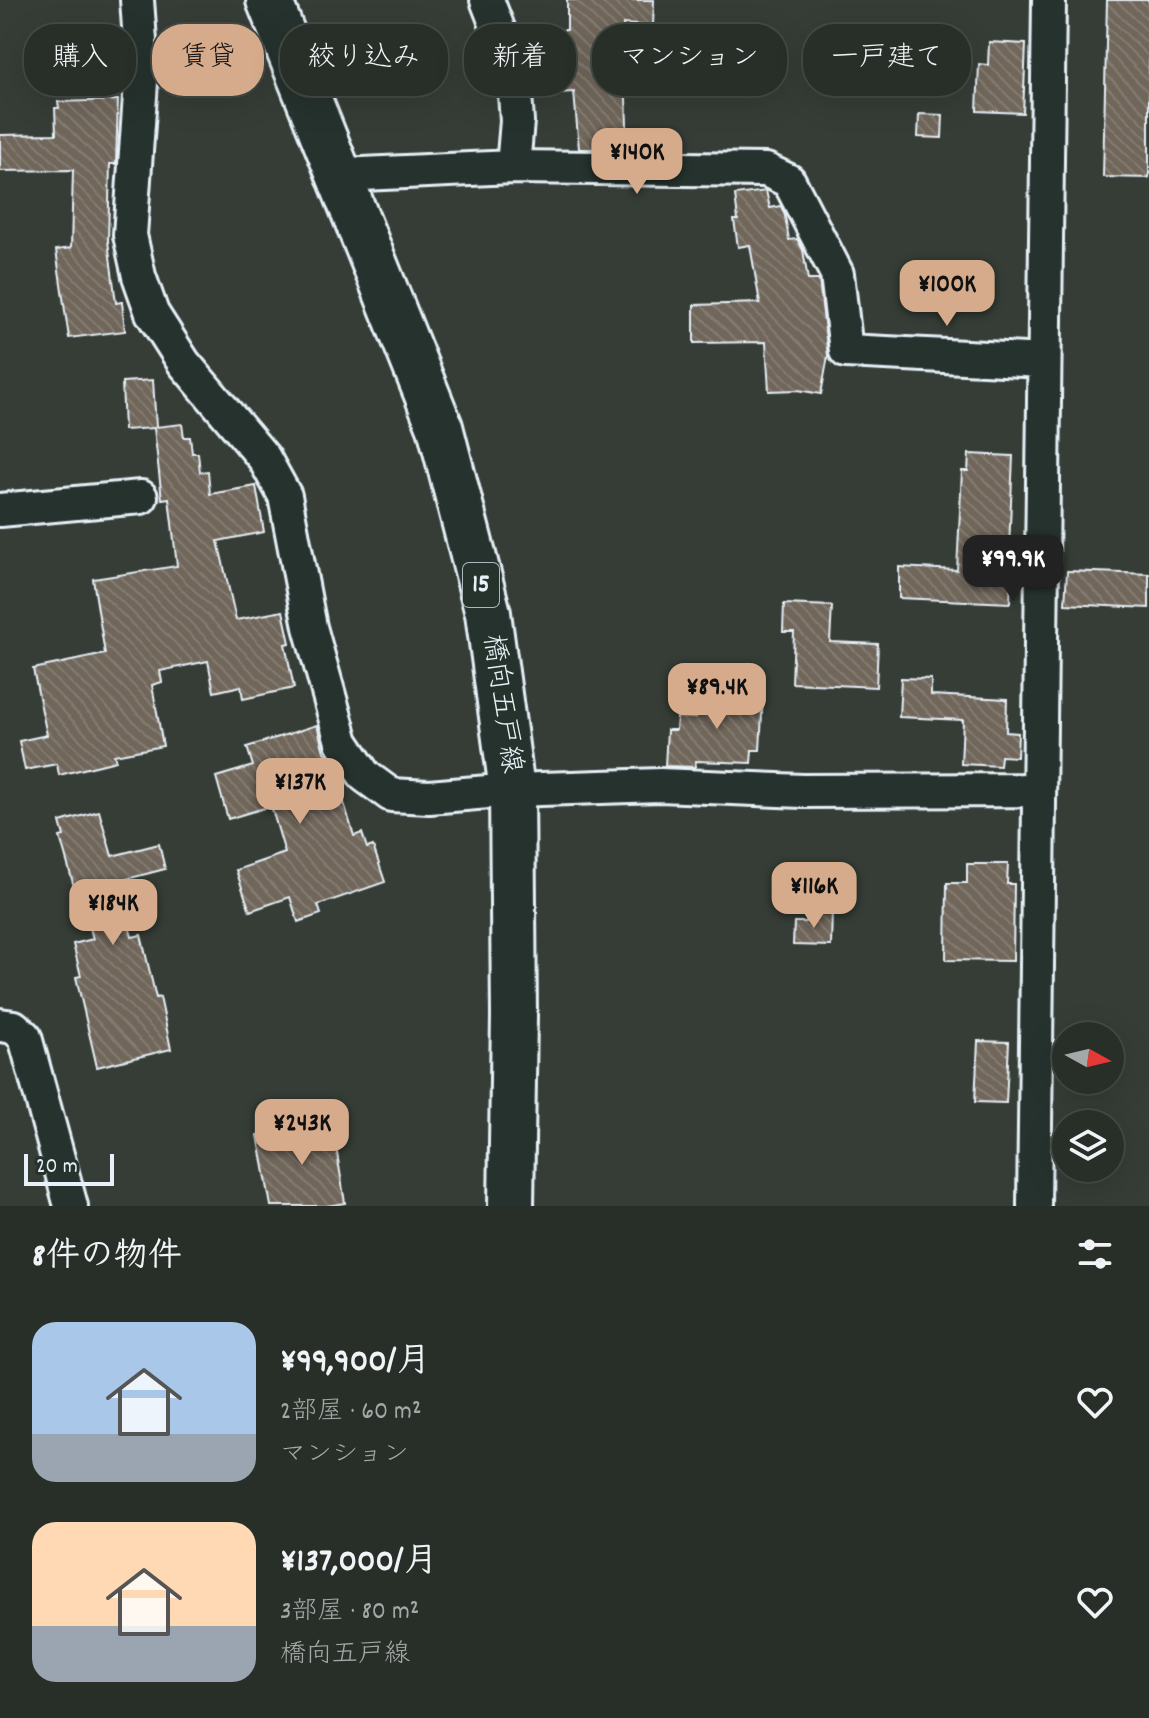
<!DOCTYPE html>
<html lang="ja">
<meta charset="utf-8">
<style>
:root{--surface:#282e28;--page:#343a34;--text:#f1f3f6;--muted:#a5a8a8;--line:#444a45;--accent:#d6ab8b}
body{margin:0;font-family:Dekko,"Klee One",sans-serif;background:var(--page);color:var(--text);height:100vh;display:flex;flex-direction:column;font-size:30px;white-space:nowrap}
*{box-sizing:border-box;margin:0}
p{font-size:26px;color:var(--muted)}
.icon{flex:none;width:44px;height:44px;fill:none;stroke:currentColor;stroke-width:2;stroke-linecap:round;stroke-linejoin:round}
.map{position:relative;height:1206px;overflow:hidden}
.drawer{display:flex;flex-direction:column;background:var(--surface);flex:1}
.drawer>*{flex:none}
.hud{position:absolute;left:24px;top:24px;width:1102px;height:72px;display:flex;gap:16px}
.needle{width:52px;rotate:98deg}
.fabs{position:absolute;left:1052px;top:1022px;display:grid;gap:16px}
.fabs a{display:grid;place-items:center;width:72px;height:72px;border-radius:50%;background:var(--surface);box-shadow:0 8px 32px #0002,0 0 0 2px var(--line);font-size:40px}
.scale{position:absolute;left:24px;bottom:20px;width:90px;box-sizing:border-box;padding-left:8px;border:4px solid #e8f1f8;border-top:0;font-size:22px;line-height:28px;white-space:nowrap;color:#e8f1f8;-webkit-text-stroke:6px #26332d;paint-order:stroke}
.price{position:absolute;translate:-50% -68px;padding:0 18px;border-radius:16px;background:var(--accent);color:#111;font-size:26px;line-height:52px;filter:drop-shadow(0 2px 4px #0008)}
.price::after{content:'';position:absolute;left:50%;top:48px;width:24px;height:18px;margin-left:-12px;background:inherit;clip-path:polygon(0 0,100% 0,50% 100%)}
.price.current{background:#222;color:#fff}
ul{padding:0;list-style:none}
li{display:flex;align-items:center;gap:24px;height:200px;padding:0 32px}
li span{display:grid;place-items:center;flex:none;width:224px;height:160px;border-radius:24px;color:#555}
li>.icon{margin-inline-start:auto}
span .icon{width:96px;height:96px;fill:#fffc;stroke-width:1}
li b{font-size:34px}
h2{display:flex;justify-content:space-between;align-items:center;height:96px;padding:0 32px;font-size:34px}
.pill{padding:0 28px;border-radius:32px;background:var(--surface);box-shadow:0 8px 32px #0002,0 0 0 2px var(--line);font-size:28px;line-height:72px}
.pill.current{background:var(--accent);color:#111}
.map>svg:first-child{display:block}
.building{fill:url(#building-back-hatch);stroke:#e8f1f8;stroke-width:2}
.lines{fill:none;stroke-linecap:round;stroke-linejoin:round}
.minor-casing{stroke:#e8f1f8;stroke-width:38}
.primary-casing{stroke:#e8f1f8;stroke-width:50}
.minor{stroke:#26332d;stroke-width:32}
.primary{stroke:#26332d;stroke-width:44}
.labels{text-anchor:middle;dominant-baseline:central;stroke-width:8;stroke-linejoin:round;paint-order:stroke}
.shield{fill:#26332d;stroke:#aeb8bb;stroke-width:2}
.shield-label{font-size:26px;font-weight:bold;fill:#e8f1f8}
.street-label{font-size:28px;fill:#e8f1f8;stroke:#26332d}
</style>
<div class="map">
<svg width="1149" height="1206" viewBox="0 0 1149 1206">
<defs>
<pattern id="building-back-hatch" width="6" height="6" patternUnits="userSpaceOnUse" patternTransform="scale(2)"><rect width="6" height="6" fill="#70665a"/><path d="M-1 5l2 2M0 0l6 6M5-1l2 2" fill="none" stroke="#847c72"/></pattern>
</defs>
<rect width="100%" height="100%" fill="#353d36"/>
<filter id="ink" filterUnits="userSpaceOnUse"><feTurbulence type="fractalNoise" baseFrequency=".0125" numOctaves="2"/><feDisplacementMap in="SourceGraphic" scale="16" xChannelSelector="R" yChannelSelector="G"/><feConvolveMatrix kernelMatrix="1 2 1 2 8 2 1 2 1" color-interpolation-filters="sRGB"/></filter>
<g filter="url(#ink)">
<path class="building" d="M567 0H654L653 26 623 24 628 149H579L574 92 536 94 534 59 564 56 562 30H567Z
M1107 0H1149V178L1103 177Z
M989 42 1026 44 1023 113 977 111 979 64 988 65Z
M118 100 116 164H110L108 241 116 303 122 302 125 331 69 338 56 250 71 248 73 170 0 171V135L56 134 55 108H59L58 102Z
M919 114 943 115 942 138 918 137Z
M766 191 770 208 781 206 785 216 789 240 797 239 803 250 808 280H819L828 356 821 394 798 390 769 391 766 342 694 343V305L760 303 750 245 738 247 734 220H738L735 195Z
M153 380 156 427 182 424 184 437H190L192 453H198L200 472 208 471 210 494 256 486 264 532 218 541 236 620 283 611 290 643 285 644 294 688 243 699 241 686 214 692 208 661 160 671 162 682 152 685 163 746 114 755 116 761 59 775 57 764 25 770 19 741 47 735 33 669 105 654 93 579 177 566 169 498 162 499 154 428 124 430 122 382Z
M969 454 1013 456 1008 572H1011L1010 603 899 598V567L957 570 962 471H968Z
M1067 571 1149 574V608L1065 604Z
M784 604 832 606 830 642 878 644 876 687 792 683 794 632H783Z
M901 678 931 679V695L1007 699 1006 732 1018 733 1017 757 1001 756 1000 766 961 764 963 720 899 717Z
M697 692 763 695 760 750H752L751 763 696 761 695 767 665 766 667 730H676L677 717 696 718Z
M317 725 324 752 331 760 354 836 362 833 367 848 373 846 385 882 318 905 321 914 298 922 290 897 250 911 236 870 285 853 271 806 228 819 216 777 253 766 247 747Z
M99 811 112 856 159 844 165 869 119 881V888L132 937 141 935 156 998 160 997 171 1049 97 1067 76 977 81 976 73 944 93 939 79 888 75 890 60 837 64 836 60 822Z
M967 864H1008L1007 884H1014L1013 961 946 960 947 883H967Z
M807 911H832L831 946 793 945 794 922H806Z
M978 1041 1009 1042 1006 1103 975 1102Z
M332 1122 345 1203 327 1206H271L258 1135Z"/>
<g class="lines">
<g class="minor-casing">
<path id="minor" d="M137 0 142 68 130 235 139 276 152 313 184 363 264 458 285 496 310 627 342 742 365 776 391 795 429 797 512 790 660 785 803 791 1039 790
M487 0 513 67 517 121 513 167
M341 175 513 167 766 170 789 181 837 274 846 351 1044 361
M0 510 141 497
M0 1025 14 1027 25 1037 71 1206
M1034 1206 1049 0"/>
</g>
<g class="primary-casing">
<path id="primary" d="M269 0 440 427 488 613 512 790 514 1016 511 1206"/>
</g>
<use href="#minor" class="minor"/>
<use href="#primary" class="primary"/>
</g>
</g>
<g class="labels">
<rect class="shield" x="463" y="563" width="36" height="44" rx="6"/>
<g class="shield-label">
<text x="481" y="585">15</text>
</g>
<g class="street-label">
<text transform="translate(500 704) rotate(82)">橋向五戸線</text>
</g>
</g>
</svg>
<div class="fabs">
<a><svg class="needle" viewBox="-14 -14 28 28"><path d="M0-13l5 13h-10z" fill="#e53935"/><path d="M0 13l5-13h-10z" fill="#a5a8a8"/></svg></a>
<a><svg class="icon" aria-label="layers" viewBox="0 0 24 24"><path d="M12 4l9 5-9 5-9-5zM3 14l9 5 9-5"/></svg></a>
</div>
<div class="scale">20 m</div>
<b class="price" style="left:637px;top:196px">¥140K</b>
<b class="price" style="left:947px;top:328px">¥100K</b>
<b class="price current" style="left:1013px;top:603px">¥99.9K</b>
<b class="price" style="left:717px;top:731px">¥89.4K</b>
<b class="price" style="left:300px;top:826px">¥137K</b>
<b class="price" style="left:814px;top:930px">¥116K</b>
<b class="price" style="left:113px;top:947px">¥184K</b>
<b class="price" style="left:302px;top:1167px">¥243K</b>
<div class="hud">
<a class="pill">購入</a>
<a class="pill current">賃貸</a>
<a class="pill">絞り込み</a>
<a class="pill">新着</a>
<a class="pill">マンション</a>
<a class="pill">一戸建て</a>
</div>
</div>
<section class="drawer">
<h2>8件の物件<svg class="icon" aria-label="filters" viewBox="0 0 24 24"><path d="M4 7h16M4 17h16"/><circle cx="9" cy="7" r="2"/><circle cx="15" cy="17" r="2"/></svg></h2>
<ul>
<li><span style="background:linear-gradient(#a9c7e8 70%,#9aa5b1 0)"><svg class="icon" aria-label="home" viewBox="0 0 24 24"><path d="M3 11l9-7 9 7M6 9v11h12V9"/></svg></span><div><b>¥99,900/月</b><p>2部屋 · 60 m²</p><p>マンション</p></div><svg class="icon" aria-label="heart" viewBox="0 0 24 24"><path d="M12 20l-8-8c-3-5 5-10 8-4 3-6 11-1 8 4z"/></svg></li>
<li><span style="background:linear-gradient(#ffd9b3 65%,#9aa5b1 0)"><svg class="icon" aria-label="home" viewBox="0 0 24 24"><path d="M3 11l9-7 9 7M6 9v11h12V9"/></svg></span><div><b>¥137,000/月</b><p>3部屋 · 80 m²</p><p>橋向五戸線</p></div><svg class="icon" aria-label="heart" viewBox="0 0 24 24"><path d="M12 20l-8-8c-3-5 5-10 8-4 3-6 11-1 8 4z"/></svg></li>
</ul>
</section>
